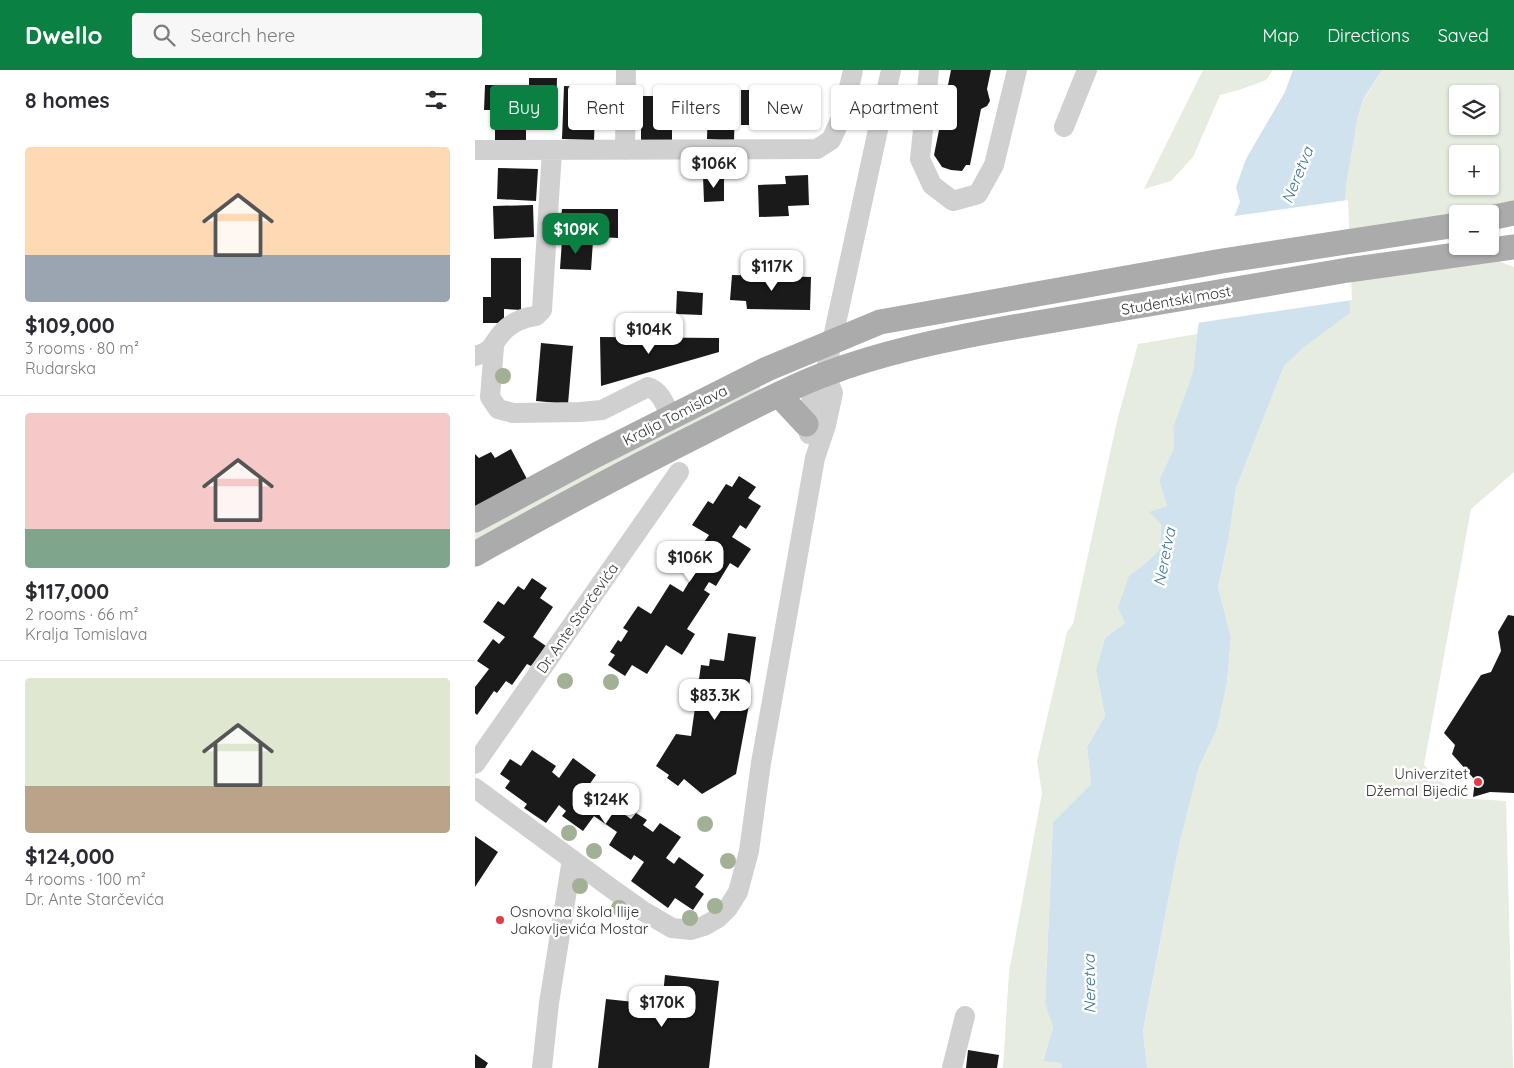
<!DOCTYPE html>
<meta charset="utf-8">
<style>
:root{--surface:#fff;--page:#f7f7f7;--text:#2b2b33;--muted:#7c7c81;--line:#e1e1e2;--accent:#0b8043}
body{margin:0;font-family:Quicksand,sans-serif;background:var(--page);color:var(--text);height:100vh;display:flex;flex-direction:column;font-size:19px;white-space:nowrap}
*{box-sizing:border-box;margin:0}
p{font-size:16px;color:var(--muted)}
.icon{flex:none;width:28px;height:28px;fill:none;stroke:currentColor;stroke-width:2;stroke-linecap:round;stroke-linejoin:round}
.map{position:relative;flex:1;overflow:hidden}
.drawer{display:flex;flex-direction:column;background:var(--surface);width:475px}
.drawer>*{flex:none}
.top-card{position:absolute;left:15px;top:15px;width:475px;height:45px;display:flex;gap:10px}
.buttons{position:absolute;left:974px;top:15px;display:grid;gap:10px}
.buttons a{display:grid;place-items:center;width:50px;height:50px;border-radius:5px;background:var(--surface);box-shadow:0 1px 4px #0004;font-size:25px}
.price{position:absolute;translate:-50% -42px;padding:0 11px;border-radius:10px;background:#fff;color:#222;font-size:16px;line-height:32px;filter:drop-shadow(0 1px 2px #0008)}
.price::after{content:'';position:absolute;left:50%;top:30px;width:15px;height:11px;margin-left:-8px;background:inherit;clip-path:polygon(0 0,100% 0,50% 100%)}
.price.selected{background:var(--accent);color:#fff}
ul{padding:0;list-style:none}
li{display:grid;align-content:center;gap:10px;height:265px;padding:0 25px}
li+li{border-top:1px solid var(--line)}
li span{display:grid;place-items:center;height:155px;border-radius:5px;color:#555}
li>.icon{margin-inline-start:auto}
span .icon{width:90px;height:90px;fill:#fffc;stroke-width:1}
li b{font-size:21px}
h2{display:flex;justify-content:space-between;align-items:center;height:60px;padding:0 25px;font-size:21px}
.pill{padding:0 18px;border-radius:5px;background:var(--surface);box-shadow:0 1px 4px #0004;font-size:18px;line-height:45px}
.pill.selected{background:var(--accent);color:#fff}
header{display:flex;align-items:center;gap:30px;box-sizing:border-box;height:70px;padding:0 25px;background:var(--accent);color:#fff}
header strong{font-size:24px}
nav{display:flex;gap:28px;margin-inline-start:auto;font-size:18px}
.search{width:350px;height:45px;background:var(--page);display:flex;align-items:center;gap:12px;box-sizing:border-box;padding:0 18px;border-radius:5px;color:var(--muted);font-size:19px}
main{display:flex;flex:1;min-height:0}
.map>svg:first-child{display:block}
.green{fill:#e6ecdf;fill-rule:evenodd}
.water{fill:#cfe2ee}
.pier{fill:#fff}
.building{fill:#1a1a1a}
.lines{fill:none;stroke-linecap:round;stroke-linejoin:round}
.minor{stroke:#d0d0d0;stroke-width:20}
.major{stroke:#ababab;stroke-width:25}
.tree{fill:#a2b095}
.poi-dot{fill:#e63946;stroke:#fff;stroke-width:2}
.labels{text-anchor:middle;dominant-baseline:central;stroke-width:5;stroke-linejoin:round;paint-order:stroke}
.street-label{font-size:15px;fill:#333;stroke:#fff}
.poi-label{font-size:15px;fill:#333;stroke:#fff;text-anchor:end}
.water-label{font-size:16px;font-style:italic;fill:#3f7597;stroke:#fff}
</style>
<header>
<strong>Dwello</strong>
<div class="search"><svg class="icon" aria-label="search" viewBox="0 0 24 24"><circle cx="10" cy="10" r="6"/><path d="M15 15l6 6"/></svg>Search here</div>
<nav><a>Map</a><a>Directions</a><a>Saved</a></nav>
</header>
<main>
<section class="drawer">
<h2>8 homes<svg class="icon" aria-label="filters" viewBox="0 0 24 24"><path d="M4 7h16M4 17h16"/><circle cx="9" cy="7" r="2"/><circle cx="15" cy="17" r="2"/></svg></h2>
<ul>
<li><span style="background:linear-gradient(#ffd9b3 70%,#9aa5b1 0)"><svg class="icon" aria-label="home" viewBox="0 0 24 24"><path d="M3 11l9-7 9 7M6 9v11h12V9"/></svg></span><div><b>$109,000</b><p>3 rooms · 80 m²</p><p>Rudarska</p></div></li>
<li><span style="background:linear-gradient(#f6c9c9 75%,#7fa58c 0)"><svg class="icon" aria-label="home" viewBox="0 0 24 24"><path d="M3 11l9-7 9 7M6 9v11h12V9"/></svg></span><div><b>$117,000</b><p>2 rooms · 66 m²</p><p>Kralja Tomislava</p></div></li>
<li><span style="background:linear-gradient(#dfe7d0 70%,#b9a48a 0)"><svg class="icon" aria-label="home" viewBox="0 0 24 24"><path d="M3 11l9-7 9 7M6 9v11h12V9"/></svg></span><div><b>$124,000</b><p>4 rooms · 100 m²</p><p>Dr. Ante Starčevića</p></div></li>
</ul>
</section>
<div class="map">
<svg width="1039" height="998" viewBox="0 0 1039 998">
<rect width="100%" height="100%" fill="#fff"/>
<path class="green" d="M728 0H798L791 10 764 20 745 25 718 87 696 111 669 119Z
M907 0H1039V143L982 144 871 172V116L883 46 889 29ZM982 24H1015V56H982ZM982 84H1015V116H982Z
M1000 182 1039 197V402L996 439 949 695 984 728 1031 731 1038 998H672L668 962 692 836 705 771 724 697 742 659 752 613 756 567 743 517 754 467 761 418 809 296 829 277 873 200Z
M722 264 718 302 698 357 699 378 684 410 692 436 686 453 685 479 673 491 654 506 650 553 630 568 621 600 630 646 612 677 616 714 578 752 570 933 578 957 568 990 587 993V998H528L534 902 567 723 562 691 592 562 598 554 642 351 663 274Z
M285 312V326L0 475V461Z"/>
<path class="water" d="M818 0H907L889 28 883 46 871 116 870 145 875 243 829 277 809 296 761 418 754 467 743 517 756 567 752 613 742 659 724 697 705 771 692 836 668 961 672 998H587L586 993 568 991 578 957 570 934 578 752 616 714 612 677 630 646 621 600 630 568 650 553 643 537 654 506 673 491 685 479 686 454 674 442 692 436 684 410 699 378 698 357 718 302 722 264 739 172 748 152 760 145 765 132 761 117 771 89 810 22Z"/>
<path class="pier" d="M873 130 877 230 722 253 737 172 746 150 752 147Z"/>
<path class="building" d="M476 0H516L512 19 515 31 512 36 506 39 495 95H491L487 101 476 100 467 97 459 85Z
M54 8H82L81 42 54 41Z
M10 15H34V40H9Z
M89 16 121 17 119 70 87 69Z
M201 17H225V58H201Z
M266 20H291V55H266Z
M166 26H197V70H166Z
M303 26H331L332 55 304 56Z
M233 32H260L259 71 232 69Z
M20 43H51V73L20 74Z
M23 98 63 99 61 131 22 129Z
M333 105 334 135 313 136 314 146 284 147 283 115 311 114 310 106Z
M228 106H249V131L229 132Z
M58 135 59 167 19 169 18 136Z
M87 139H143V168L84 165Z
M87 170 118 171 116 200 85 199Z
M16 188H46V240L29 239V253H8V227H16Z
M257 205 336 207 335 240 272 239 271 231 255 230Z
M202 221 228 223 227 245 201 244Z
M125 267 244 268V282L126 316Z
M66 273 98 276 93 334 61 331Z
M36 379 52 409 0 438V384L4 388 16 382 20 388Z
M264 406 281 417 273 428 286 436 271 459 265 455 257 467 276 479 263 498 255 493 241 516 234 512 229 520 235 524 212 559 220 564 207 585 191 575 172 604 157 595 150 606 133 595 140 585 135 582 143 570 146 572 153 561 148 558 163 536 176 544 195 514 208 522 220 502 207 495 222 472 227 475 234 465 217 455 233 431 238 434 251 414 257 417Z
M57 508 72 518 65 528 78 537 58 567 71 576 56 596 52 594 37 615 31 611 22 623 19 621 2 645 0 643V617L14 599 2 591 18 569 24 574 30 567 8 552 23 531 29 535 43 516 49 520Z
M1033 545 1039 546V723L1015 722 998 727 1000 710 977 684 980 675 969 663 1006 605 1016 602 1026 581 1023 562Z
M253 563 281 567 273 624H276L261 704 227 724 209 709 203 716 192 708 194 705 181 696 201 664 216 666 226 595 234 596 235 589 249 591Z
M57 680 81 696 77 702 84 708 98 688 121 705 114 715 122 721 125 717 137 725 132 732 156 749 161 743 172 750 168 755 178 762 185 753 206 767 191 788 199 794 204 787 229 805 220 817 229 824 218 840 200 828 193 838 156 811 169 792 159 785 156 790 134 775 142 762 119 746 108 761 87 746 91 741 84 735 71 753 49 738 52 734 30 718 35 711 25 704 35 689 46 696Z
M0 766 23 782 0 817Z
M190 905 244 911 234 998H123L131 929 187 935Z
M493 980 524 985 522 998H491Z
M0 984 13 993 10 998H0Z"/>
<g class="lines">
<path class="minor" d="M454 0 445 89 457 115 478 131 503 124 519 95 542 0
M589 57 612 0
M0 80 342 79 356 70 368 44 378 0
M150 80 151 0
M19 277 15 327 23 339 38 343 105 342 127 340 173 317C186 321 190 335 196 347
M0 286C18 281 16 276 26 264 35 253 49 247 61 246L67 240 77 81
M334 364C328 341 339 324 350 304L416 0
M0 694 204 402
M0 718 133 816 168 841 197 858 216 860 229 856 243 848 253 838 263 822 274 781 286 693 340 388 351 355 358 323 350 304
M67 998 74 933 97 789
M477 998 490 946"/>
<path class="major" d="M1015 148 1039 143
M304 325 331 354
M0 450 121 385 292 299 405 252 747 191 982 155
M0 484C77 441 153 400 231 361 269 342 308 320 348 305 405 283 467 270 527 259L873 200 1039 177"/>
</g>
<g class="tree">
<circle cx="28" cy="306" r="8"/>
<circle cx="90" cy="611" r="8"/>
<circle cx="136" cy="612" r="8"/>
<circle cx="230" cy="754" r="8"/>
<circle cx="94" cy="763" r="8"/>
<circle cx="119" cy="781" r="8"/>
<circle cx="253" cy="791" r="8"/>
<circle cx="105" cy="816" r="8"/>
<circle cx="240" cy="836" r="8"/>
<circle cx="144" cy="838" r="8"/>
<circle cx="215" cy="848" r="8"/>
</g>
<g class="poi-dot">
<circle cx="1003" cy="712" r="5"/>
<circle cx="25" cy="850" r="5"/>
</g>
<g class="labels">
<g class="street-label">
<text transform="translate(701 230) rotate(-10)">Studentski most</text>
<text transform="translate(200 345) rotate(-27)">Kralja Tomislava</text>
<text transform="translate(102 548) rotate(-55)">Dr. Ante Starčevića</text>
</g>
<g class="poi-label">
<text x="993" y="703">Univerzitet<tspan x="993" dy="17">Džemal Bijedić</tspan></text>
<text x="35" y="841" text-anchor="start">Osnovna škola Ilije<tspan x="35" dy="17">Jakovljevića Mostar</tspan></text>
</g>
<g class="water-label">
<text transform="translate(822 105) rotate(-68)">Neretva</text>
<text transform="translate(689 487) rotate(-79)">Neretva</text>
<text transform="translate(614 914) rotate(-91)">Neretva</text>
</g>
</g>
</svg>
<div class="buttons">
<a><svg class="icon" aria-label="layers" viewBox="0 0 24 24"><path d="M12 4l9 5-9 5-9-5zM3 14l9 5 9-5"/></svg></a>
<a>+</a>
<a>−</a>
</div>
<b class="price" style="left:239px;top:119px">$106K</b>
<b class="price selected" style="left:101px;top:185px">$109K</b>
<b class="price" style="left:297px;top:222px">$117K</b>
<b class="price" style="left:174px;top:285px">$104K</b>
<b class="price" style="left:215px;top:513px">$106K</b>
<b class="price" style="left:240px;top:651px">$83.3K</b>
<b class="price" style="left:131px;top:755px">$124K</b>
<b class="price" style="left:187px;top:958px">$170K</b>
<div class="top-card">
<a class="pill selected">Buy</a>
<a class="pill">Rent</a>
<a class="pill">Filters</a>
<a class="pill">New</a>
<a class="pill">Apartment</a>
</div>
</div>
</main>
